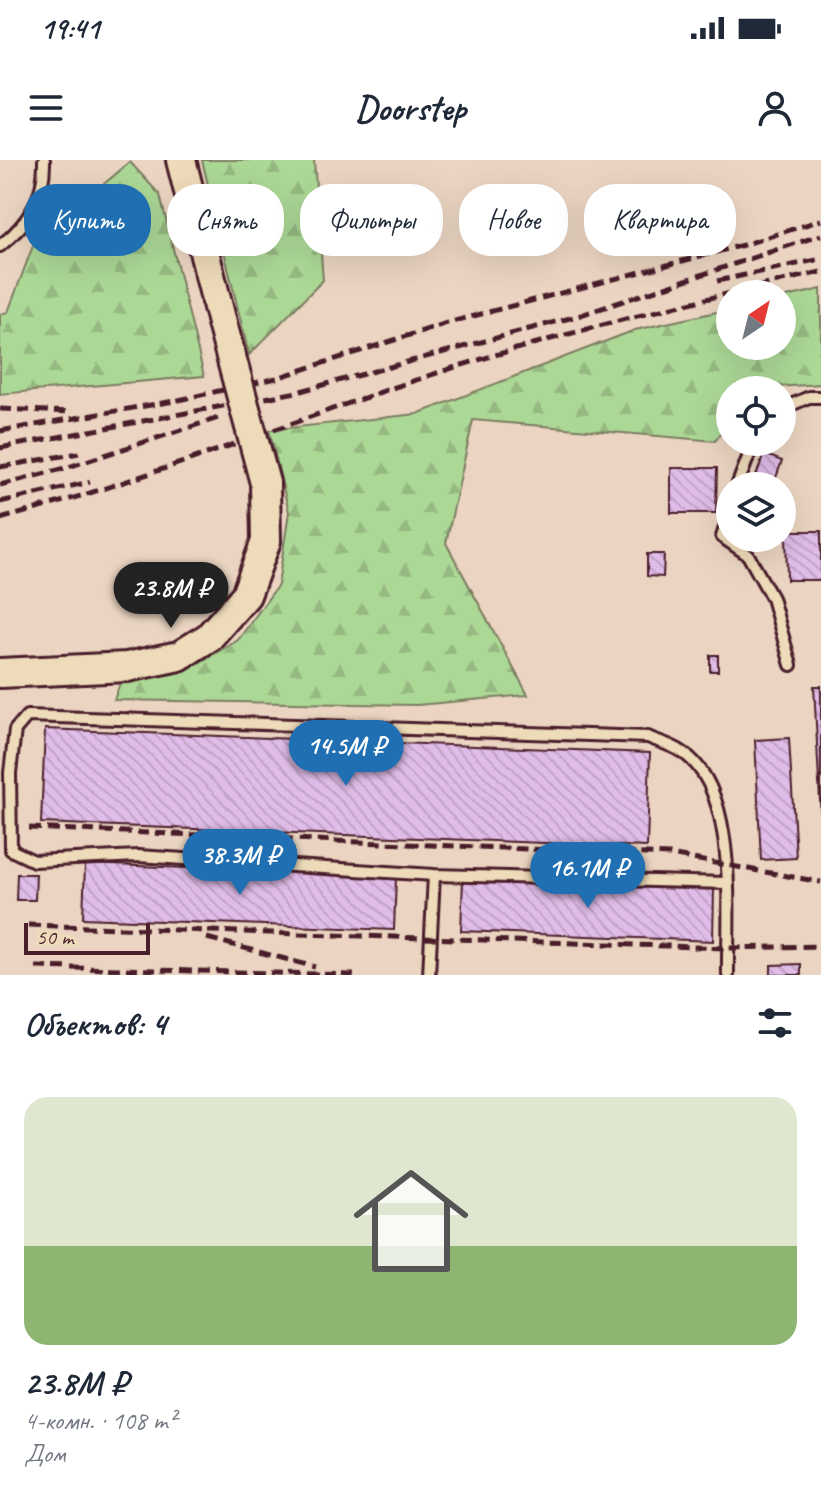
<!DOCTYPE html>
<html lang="ru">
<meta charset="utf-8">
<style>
:root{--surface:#fff;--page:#f6f6f7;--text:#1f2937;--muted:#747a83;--accent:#1f6fb2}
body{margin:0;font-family:Caveat,sans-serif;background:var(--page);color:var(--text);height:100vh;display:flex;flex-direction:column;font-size:30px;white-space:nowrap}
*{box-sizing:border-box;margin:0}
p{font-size:26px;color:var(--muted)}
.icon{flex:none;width:44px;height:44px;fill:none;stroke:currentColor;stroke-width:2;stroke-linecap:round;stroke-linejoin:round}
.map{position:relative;height:815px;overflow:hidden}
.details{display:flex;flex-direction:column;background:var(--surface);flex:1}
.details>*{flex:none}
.hud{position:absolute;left:24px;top:24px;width:774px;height:72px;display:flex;gap:16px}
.needle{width:52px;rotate:35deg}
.tools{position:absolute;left:716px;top:120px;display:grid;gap:16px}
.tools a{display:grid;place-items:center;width:80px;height:80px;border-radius:50%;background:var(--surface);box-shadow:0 8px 32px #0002;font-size:40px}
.scale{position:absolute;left:24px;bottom:20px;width:126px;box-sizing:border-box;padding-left:8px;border:4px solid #4a1f2b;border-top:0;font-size:22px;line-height:28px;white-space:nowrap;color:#4a1f2b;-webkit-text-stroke:6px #eedbb9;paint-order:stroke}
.price{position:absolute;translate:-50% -68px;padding:0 18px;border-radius:28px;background:var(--accent);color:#fff;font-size:26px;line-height:52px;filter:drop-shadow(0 2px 4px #0008)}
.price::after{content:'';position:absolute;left:50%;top:48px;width:24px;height:18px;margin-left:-12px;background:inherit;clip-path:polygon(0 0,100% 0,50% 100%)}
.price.on{background:#222;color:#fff}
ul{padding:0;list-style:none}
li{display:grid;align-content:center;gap:16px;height:424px;padding:0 24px}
li span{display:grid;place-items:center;height:248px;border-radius:24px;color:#555}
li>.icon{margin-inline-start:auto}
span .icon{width:144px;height:144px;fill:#fffc;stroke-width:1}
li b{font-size:34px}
h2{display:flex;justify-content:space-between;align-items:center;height:96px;padding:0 24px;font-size:34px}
.tag{padding:0 28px;border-radius:32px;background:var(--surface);box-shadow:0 8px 32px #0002;font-size:28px;line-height:72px}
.tag.on{background:var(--accent);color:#fff}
.status{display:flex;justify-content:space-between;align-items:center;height:56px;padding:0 40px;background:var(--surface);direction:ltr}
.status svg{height:22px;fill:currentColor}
header{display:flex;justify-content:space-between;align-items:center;height:104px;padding:0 24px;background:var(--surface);font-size:36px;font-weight:700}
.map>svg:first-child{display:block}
.forest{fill:url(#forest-firs);stroke:#7b7c60;stroke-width:2}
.building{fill:url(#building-back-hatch);stroke:#4a1f2b;stroke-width:2}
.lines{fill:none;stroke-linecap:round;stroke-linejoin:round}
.service-casing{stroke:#4a1f2b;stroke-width:16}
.secondary-casing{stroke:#4a1f2b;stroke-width:34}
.service{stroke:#eedbb9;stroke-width:10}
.secondary{stroke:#eedbb9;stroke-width:28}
.rail{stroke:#4a1f2b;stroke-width:5;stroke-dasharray:12 6;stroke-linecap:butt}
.secondary-bridge-casing{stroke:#4a1f2b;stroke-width:34;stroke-linecap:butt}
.secondary-bridge{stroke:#eedbb9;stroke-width:28}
</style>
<div class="status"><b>19:41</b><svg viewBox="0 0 49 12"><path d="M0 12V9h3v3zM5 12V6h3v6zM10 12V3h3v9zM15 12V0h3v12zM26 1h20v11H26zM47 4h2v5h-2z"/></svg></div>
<header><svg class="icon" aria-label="menu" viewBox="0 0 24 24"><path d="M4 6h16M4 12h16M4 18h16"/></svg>Doorstep<svg class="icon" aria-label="person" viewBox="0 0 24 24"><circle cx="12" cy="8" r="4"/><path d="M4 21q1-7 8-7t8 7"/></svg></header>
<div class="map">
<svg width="821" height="815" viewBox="0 0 821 815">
<defs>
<pattern id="forest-firs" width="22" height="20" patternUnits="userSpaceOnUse" patternTransform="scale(2)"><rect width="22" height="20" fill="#acd896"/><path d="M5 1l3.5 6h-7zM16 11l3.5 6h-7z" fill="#96b981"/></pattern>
<pattern id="building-back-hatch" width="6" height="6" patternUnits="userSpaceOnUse" patternTransform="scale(2)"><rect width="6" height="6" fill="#e0bde8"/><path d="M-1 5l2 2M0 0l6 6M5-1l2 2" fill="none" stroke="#c2a2c7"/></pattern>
</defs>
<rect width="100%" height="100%" fill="#ebd5c2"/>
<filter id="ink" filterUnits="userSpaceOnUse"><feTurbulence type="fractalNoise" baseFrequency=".0125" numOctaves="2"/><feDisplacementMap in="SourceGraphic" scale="16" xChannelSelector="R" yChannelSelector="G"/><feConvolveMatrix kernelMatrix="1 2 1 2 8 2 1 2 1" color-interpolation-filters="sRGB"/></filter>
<g filter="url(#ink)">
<path class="forest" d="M202 0H314L323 120 249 195Z
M130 2 160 35 204 216 0 234V154L8 152 34 83Z
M821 129V224L730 230V263L715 281 473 260 446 383 528 535 417 545 114 540 121 521 183 512 238 480 278 425 289 352 269 270 417 254 635 170 730 149V186H782V138Z"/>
<path class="building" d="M764 294 782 301 774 323 756 316Z
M671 308H717L716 353H671Z
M786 371H821V420H787Z
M647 394H664L663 417 647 416Z
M710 495H718V511H710Z
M814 526H821V660Z
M45 569 650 593 647 687 41 663Z
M789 578 796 698 761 700 755 580Z
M85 704 396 716 394 770 83 758Z
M17 714H36L35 740H16Z
M463 719 714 729 713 781 461 771Z
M801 804V815H771V805Z"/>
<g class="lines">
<g class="service-casing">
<path id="service" d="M0 86C29 63 45 37 44 0
M782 249 809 237H821
M737 326 754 282
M730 351 722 377 748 395 772 438 791 505
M726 723 434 715 138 696 34 701 11 690 10 613 15 570 27 556 648 577C659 582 672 585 682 592 739 628 727 755 728 815
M429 815 434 715"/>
</g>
<g class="secondary-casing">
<path id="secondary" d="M181 0 222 163
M0 513 127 507 179 496 209 477 246 435 266 381 265 323"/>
</g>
<use href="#service" class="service"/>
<use href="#secondary" class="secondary"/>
<path class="rail" d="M717 121 821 99
M0 249 72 252
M0 271 174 241 277 218 447 163 743 85 821 60
M0 288 297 232 581 155 821 75
M0 307 79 293
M0 325 62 309 221 257
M0 342 90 322
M0 359C156 318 305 255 459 206 578 169 699 140 821 112
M29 668 670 695 821 722
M28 765 727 788 821 786
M207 778 315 807
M36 807 355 815"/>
<g class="secondary-bridge-casing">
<path id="secondary-bridge" d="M222 163 265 323"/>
</g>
<use href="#secondary-bridge" class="secondary-bridge"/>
</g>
</g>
</svg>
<div class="tools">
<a><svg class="needle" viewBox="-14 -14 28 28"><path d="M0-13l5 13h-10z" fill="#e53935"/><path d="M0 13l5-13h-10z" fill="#747a83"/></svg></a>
<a><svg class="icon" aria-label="locate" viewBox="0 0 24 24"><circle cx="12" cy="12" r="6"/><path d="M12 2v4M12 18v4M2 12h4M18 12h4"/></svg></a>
<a><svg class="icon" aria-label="layers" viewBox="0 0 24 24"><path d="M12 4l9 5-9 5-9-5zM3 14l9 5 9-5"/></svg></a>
</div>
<div class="scale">50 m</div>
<b class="price on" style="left:171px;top:470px">23.8M ₽</b>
<b class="price" style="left:346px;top:628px">14.5M ₽</b>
<b class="price" style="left:240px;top:737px">38.3M ₽</b>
<b class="price" style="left:588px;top:750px">16.1M ₽</b>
<div class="hud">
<a class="tag on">Купить</a>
<a class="tag">Снять</a>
<a class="tag">Фильтры</a>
<a class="tag">Новое</a>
<a class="tag">Квартира</a>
</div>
</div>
<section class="details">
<h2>Объектов: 4<svg class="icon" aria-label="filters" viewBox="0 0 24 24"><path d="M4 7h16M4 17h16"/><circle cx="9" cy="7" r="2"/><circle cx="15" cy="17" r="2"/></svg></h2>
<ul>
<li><span style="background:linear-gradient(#dfe7d0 60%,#8fb573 0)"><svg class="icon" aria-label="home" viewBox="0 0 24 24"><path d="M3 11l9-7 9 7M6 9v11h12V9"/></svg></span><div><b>23.8M ₽</b><p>4-комн. · 108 m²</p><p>Дом</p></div></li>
</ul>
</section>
